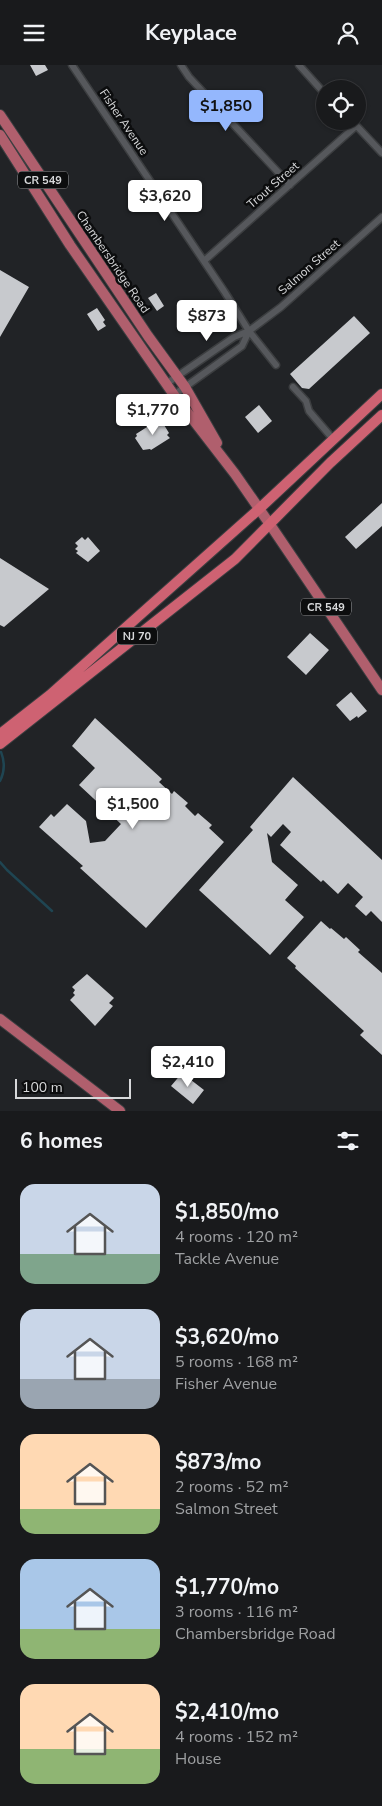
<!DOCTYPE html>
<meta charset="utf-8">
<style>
:root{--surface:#191a1c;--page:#262729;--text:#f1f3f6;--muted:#9fa1a3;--line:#37383b;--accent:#94b7fd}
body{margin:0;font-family:"Nunito Sans",sans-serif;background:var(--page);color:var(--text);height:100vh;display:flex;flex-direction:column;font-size:19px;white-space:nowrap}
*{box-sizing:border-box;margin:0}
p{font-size:16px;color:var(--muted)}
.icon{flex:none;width:28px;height:28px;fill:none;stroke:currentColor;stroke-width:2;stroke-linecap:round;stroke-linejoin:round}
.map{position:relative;height:1046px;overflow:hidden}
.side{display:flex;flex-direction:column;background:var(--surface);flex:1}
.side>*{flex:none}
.fabs{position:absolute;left:316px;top:15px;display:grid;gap:10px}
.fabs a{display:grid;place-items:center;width:50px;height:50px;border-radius:50%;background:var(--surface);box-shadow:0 1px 4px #0004,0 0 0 1px var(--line);font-size:25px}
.scale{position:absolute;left:15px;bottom:12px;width:116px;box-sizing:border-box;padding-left:5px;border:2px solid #d7d8da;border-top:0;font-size:14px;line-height:18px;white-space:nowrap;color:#d7d8da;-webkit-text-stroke:4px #0c0d0e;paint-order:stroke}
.price{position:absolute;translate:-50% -42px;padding:0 11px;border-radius:5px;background:#fff;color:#222;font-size:16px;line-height:32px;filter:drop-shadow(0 1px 2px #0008)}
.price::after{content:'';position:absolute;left:50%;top:30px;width:15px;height:11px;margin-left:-8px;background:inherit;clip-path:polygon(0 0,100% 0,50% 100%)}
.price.active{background:var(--accent);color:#111}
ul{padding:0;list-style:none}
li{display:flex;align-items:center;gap:15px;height:125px;padding:0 20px}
li span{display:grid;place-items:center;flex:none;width:140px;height:100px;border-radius:15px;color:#555}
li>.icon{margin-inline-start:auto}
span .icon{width:60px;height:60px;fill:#fffc;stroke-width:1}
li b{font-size:21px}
h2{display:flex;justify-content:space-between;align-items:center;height:60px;padding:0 20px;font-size:21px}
header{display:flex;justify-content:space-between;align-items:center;height:65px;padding:0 20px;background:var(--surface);font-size:22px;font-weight:700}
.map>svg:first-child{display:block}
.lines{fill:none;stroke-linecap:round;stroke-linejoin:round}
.stream{stroke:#1f4552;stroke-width:2.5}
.building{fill:#c7c9cd}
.minor-casing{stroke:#3c3e40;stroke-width:9}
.primary-casing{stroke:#3c3e40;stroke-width:12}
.trunk-casing{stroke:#3c3e40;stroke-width:12}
.minor{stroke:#56585c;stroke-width:6}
.primary{stroke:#b05f6d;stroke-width:10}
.trunk{stroke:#ce6272;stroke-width:10}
.labels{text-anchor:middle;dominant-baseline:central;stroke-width:5;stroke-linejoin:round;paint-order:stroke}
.shield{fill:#0c0d0e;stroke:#9a9b9d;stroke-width:1}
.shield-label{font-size:11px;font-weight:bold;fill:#d7d8da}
.street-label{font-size:12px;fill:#d7d8da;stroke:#0c0d0e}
</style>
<header><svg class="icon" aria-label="menu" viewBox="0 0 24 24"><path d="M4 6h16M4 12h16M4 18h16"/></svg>Keyplace<svg class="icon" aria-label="person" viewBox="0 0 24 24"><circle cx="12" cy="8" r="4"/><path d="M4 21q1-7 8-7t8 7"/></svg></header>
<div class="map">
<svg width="382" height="1046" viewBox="0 0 382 1046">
<rect width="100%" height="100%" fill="#212326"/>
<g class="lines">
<path class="stream" d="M0 716C5 706 5 697 1 687
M0 797 7 805 52 846"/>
</g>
<path class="building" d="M30 0H45L48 5 36 11Z
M0 205 29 222 0 272Z
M156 228 164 241 157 246 148 233Z
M97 243 105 255 103 257 106 261 98 266 87 249Z
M354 251 370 268 309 324 302 323 290 309Z
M259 340 272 356 258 368 245 352Z
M158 355 159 356 161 355 169 368 167 370 170 373 151 385 150 384 143 385 135 373 137 371 136 369Z
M382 438V461L356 484 345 472Z
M82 472 85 475 88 472 100 486 88 497 76 488 78 486 75 484 78 481 75 478Z
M0 493 49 524 4 562 0 560Z
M310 568 329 585 306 610 287 592Z
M351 627 367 646 358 653 357 651 350 656 336 640Z
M95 653 162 714 159 717 172 729 174 726 188 738 185 741 195 751 198 748 212 760 209 763 224 777 146 863 80 803 83 801 39 762 51 749 54 752 67 739 86 756 90 778 105 776 121 759 79 720 95 703 72 681Z
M293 712 382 795V857L371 846 366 851 355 841 363 832 348 818 338 829 323 815 321 817 280 780 291 767 283 759 271 772 267 768 272 797 298 820 285 835 304 852 270 890 199 825 253 765 250 762Z
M321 856 330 864 331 863 344 874 346 872 360 885 358 887 382 908V990L360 970 364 966 295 903 296 901 287 893Z
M87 909 114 933 109 938 113 941 95 961 70 935 75 930 73 928 75 925 72 922Z
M182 1008 204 1025 193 1039 171 1021Z"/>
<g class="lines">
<g class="minor-casing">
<path id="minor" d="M72 0 224 226 249 266 276 300
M181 0 189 12 290 120
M299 0 325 29
M352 56 382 88
M204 196 356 61
M166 319 234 272 249 266 281 242 382 152
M293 322 306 336 309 346 333 374
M174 330 242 281 249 266"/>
</g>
<g class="primary-casing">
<path id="primary" d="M0 50 148 271 185 322 217 378
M0 70 70 180 174 330 235 409 269 458 382 625
M0 954 120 1046"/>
</g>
<g class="trunk-casing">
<path id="trunk" d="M0 669 50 630 259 444 382 329
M0 679 235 494 330 398 382 350"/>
</g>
<use href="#minor" class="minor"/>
<use href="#primary" class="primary"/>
<use href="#trunk" class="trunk"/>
</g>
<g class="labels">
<g class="shield">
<rect x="18" y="106.5" width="50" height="17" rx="4"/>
<rect x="301" y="533.5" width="50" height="17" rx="4"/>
<rect x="117" y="562.5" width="40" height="17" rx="4"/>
</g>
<g class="shield-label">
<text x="43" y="115">CR 549</text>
<text x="326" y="542">CR 549</text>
<text x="137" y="571">NJ 70</text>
</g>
<g class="street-label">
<text transform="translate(124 57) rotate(56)">Fisher Avenue</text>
<text transform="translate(273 120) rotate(-41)">Trout Street</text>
<text transform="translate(113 197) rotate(56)">Chambersbridge Road</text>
<text transform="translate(309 202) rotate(-41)">Salmon Street</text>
</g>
</g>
</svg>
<div class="fabs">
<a><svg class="icon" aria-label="locate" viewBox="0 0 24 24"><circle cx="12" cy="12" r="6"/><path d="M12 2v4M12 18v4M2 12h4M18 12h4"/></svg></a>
</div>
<div class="scale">100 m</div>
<b class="price active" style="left:226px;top:67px">$1,850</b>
<b class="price" style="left:165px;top:157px">$3,620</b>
<b class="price" style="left:207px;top:277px">$873</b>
<b class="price" style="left:153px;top:371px">$1,770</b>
<b class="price" style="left:133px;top:765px">$1,500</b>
<b class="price" style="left:188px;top:1023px">$2,410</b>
</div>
<section class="side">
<h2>6 homes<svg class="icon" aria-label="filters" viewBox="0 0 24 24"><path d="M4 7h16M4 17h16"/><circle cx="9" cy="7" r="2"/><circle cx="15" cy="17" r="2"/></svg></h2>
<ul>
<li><span style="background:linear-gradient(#c9d6e8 70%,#7fa58c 0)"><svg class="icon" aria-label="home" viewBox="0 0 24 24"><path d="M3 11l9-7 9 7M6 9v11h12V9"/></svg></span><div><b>$1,850/mo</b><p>4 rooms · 120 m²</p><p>Tackle Avenue</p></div></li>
<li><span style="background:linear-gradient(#c9d6e8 70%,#9aa5b1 0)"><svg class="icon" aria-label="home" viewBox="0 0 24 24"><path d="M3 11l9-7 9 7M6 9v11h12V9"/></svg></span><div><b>$3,620/mo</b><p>5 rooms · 168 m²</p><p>Fisher Avenue</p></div></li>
<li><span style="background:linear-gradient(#ffd9b3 75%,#8fb573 0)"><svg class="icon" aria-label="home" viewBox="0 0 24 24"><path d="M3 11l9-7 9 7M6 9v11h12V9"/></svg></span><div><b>$873/mo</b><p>2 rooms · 52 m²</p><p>Salmon Street</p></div></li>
<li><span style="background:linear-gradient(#a9c7e8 70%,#8fb573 0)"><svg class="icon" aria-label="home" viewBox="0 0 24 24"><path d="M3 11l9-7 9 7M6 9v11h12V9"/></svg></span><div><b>$1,770/mo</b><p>3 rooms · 116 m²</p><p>Chambersbridge Road</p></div></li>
<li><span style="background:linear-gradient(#ffd9b3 65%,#8fb573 0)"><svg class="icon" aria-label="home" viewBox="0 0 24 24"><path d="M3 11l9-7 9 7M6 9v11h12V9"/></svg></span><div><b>$2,410/mo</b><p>4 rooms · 152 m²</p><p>House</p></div></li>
</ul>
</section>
